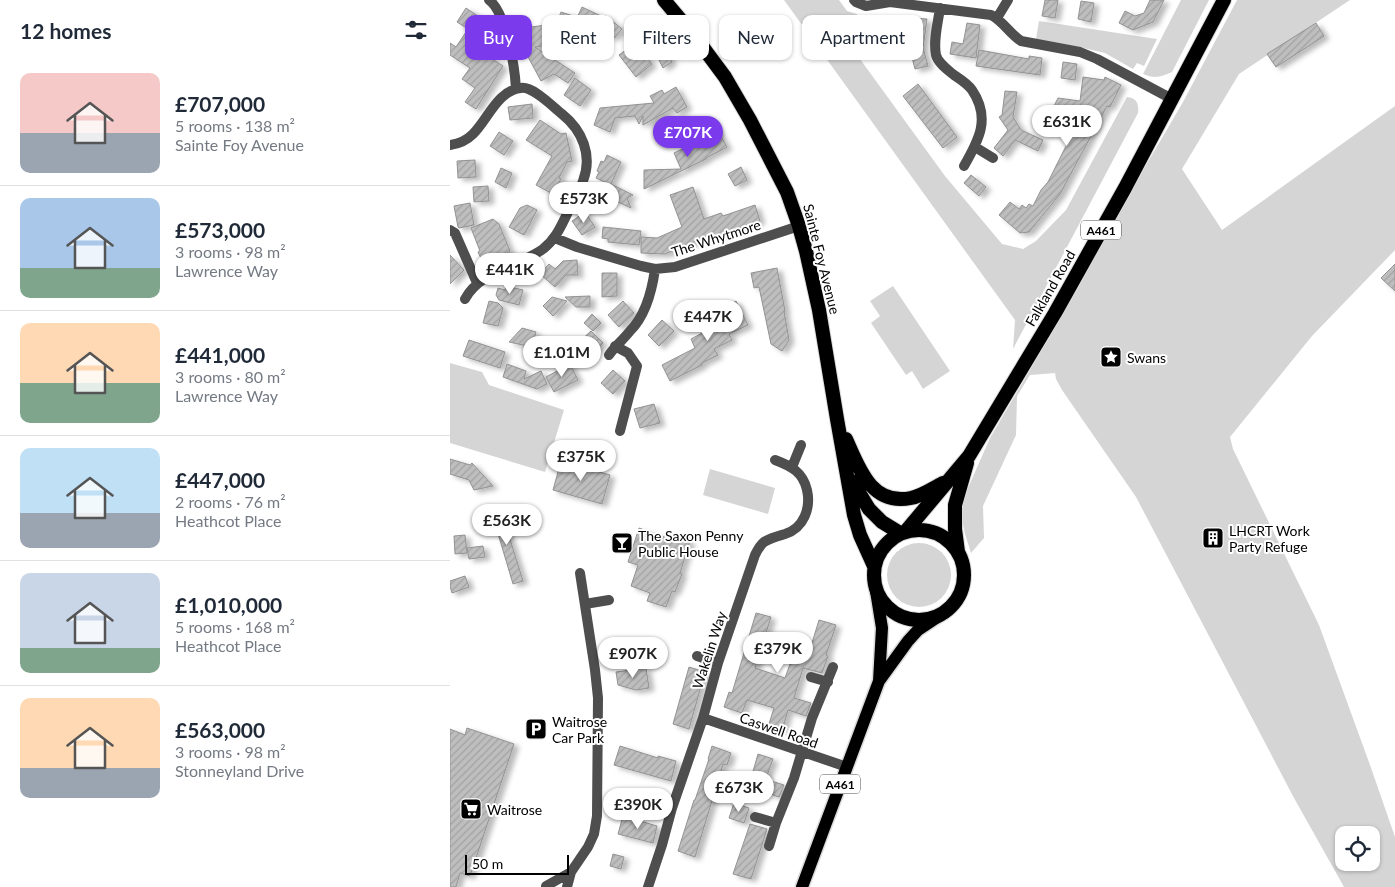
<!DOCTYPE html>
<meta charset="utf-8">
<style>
:root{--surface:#fff;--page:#f6f6f7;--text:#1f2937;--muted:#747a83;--line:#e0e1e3;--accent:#7c3aed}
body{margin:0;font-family:Lato,sans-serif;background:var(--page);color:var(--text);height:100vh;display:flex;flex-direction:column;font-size:19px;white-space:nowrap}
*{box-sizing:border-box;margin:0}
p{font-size:16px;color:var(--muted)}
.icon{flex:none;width:28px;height:28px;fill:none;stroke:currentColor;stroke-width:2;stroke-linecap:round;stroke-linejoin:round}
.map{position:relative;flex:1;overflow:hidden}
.details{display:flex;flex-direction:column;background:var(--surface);width:450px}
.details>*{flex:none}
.guide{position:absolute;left:15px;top:15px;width:475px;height:45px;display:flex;gap:10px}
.controls{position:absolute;left:885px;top:826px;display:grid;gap:10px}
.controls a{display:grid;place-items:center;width:45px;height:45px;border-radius:10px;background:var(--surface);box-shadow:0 1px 4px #0004;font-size:25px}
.scale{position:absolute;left:15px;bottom:12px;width:104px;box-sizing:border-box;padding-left:5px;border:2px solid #000;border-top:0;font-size:14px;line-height:18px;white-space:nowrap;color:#000;-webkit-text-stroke:4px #fff;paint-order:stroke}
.price{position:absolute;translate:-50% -42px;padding:0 11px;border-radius:18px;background:#fff;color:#222;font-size:16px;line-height:32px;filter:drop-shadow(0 1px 2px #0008)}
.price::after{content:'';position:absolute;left:50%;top:30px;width:15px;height:11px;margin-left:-8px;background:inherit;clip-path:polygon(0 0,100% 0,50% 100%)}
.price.active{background:var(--accent);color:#fff}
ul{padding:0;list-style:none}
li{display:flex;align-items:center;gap:15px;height:125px;padding:0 20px}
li+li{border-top:1px solid var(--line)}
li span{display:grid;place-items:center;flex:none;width:140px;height:100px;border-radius:10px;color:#555}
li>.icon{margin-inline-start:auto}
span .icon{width:60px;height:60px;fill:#fffc;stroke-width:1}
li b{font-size:21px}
h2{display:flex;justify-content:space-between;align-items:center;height:60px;padding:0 20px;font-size:21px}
.pill{padding:0 18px;border-radius:10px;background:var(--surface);box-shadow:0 1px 4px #0004;font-size:18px;line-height:45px}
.pill.active{background:var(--accent);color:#fff}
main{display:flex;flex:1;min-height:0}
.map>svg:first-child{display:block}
.green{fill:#d5d5d5;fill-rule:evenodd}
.building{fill:url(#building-hatch);stroke:#929292;filter:url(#shadow)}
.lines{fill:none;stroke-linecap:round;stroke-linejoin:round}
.primary-casing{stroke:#dbdbdb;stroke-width:15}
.trunk-casing{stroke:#dbdbdb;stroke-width:16}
.minor{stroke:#4e4e4e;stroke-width:10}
.primary{stroke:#000;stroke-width:12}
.trunk{stroke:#000;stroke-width:14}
.labels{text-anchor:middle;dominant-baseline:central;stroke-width:4;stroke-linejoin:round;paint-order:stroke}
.shield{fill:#fff;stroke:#4c4c4c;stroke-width:1}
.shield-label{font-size:12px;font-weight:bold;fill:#000}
.street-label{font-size:14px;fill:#000;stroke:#fff}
.poi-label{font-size:14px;fill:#000;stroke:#fff;text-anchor:start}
</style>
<main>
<section class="details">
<h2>12 homes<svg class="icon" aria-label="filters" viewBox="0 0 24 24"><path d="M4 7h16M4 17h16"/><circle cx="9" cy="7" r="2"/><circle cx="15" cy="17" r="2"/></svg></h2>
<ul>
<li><span style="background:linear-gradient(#f6c9c9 60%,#9aa5b1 0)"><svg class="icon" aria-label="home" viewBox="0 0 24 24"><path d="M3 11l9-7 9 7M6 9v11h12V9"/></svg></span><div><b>£707,000</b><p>5 rooms · 138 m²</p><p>Sainte Foy Avenue</p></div></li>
<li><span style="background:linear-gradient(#a9c7e8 70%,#7fa58c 0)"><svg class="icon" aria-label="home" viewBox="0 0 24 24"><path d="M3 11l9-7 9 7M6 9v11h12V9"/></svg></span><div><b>£573,000</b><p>3 rooms · 98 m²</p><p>Lawrence Way</p></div></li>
<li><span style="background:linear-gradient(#ffd9b3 60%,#7fa58c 0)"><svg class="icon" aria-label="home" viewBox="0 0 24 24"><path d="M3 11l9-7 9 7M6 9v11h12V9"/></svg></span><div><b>£441,000</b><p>3 rooms · 80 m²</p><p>Lawrence Way</p></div></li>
<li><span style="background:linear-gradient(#bfe0f5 65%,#9aa5b1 0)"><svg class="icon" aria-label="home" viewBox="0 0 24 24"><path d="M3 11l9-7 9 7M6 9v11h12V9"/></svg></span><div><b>£447,000</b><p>2 rooms · 76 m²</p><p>Heathcot Place</p></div></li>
<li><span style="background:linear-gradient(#c9d6e8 75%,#7fa58c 0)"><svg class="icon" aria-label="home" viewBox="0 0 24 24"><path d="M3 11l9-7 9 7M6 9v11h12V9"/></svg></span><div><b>£1,010,000</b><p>5 rooms · 168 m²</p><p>Heathcot Place</p></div></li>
<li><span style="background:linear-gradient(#ffd9b3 70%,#9aa5b1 0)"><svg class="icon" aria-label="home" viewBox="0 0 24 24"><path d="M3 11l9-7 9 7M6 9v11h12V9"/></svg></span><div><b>£563,000</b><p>3 rooms · 98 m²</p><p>Stonneyland Drive</p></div></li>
</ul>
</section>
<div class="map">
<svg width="945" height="887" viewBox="0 0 945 887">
<defs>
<pattern id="building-hatch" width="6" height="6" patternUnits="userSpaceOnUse" patternTransform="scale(1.25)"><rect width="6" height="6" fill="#bebebe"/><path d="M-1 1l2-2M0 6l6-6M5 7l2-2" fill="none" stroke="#a2a2a2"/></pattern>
<filter id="shadow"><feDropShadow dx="5" dy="3" stdDeviation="2.5" flood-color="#0004"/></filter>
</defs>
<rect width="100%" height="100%" fill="#fff"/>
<path class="green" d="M334 0H389L397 11 407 14 408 19 399 25 397 35 402 48 495 176 552 244 573 249 586 241 616 210 677 97C687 98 689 104 688 113L563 349 565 320Z
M731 0H759L722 72C711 77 705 79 693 74Z
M787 0H900L789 74 732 169 772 230 945 106V250L862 336 780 437 783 449 869 625 920 765 945 837V887H894L844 798 686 497 612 390 606 379 605 373 580 375 567 396 566 435 533 506 534 538 521 553 515 534 511 515 514 497 540 438 620 302 671 208 733 102ZM894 835H921V862H894Z
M589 21 707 39 694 66 687 63 683 69 655 53 625 46 586 39Z
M443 286 500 371 473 389 462 371 456 375 421 323 430 316 420 301Z
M0 363 32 372 39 385 114 410 95 472 0 443Z
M260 469 325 488 318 514 253 495Z
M437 575a32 32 0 1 1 64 0a32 32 0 1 1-64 0Z"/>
<path class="building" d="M595 0H608L605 18 592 16Z
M700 0H714L703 22 683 30 669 23 675 11 685 16 694 13Z
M631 1 644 3 641 22 628 19Z
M132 7 153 17 155 15 172 29 164 38 126 20Z
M16 8 37 22 29 35 40 42 33 53 53 66 26 109 15 102 25 88 12 79 20 68 0 55V43L6 47 18 29 7 22Z
M111 12 123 16 119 27 107 22Z
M462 18 477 19 473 48 478 66 465 69 460 50 447 53 446 48 432 30 442 23 459 46Z
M517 23 530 25 526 58 500 54 502 42 513 44Z
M866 23 874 36 826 67 817 54Z
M104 24 107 44 85 47 125 73 118 83 104 74 91 81 76 53 73 28Z
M425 24 434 36 419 48 409 36Z
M185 43 202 64 186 77 169 55Z
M529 50 579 59V56L592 58 590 75 526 66Z
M216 51 222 62 213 68 207 56Z
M613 62 627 64 625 80 611 78Z
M633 77 654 80 655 77 671 85 660 107 657 106 610 194 579 232 570 233 549 215 560 202 569 209 572 205 576 208 579 204 583 206 591 190 598 182 619 140 617 139 624 126 600 114 608 98 630 101Z
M125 78 141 90 130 106 114 95Z
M468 84 507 137 493 148 453 96Z
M226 87 237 107 227 113 223 108 193 125V116L189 124 185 116 165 118 160 132 144 125 150 108 204 103 200 96 212 90 214 94Z
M555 91 567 92 563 117 571 130 593 140 588 151 565 140 553 156 544 148 558 130 549 117 552 115Z
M82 104 83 118 60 120 58 107Z
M90 120 111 134 116 133 122 161 117 162 109 178 111 179 105 189 104 188 101 193 86 185 102 156 76 140Z
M267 129 277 147 256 158V159L194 189V170L231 169 224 153 253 139 252 137Z
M49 132 63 141 54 155 40 146Z
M157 155 171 162 161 184 183 195 177 198 181 208 153 195 159 184 146 178 149 172 147 171 151 161 154 162Z
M25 160 26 177 8 178 7 161Z
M291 167 297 180 285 186 278 174Z
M51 168 62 173 56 188 45 182Z
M521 175 536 187 529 196 514 183Z
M38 186 39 201 24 202 23 187Z
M243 187 254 219 271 213 273 216 305 205 310 221 249 243V240L215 254 191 253V237L207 238 232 227 220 195Z
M20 203 24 225 9 228 8 227 4 206Z
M77 205 87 210 74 235 59 227 70 208Z
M135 212 145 227 132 235 122 221Z
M43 219 49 224 60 251 57 253 58 256 52 258V261L42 265 41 263 34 265 28 252 30 251 21 228Z
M153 227 191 231 189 245 158 242V239L152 238Z
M0 255 14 270 0 284Z
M127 260 128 275H116L105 287 90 274 99 264 105 269 113 261Z
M945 264V291L931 278Z
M327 268 335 311H334L339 340 332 351 321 344 309 287 304 288 301 273Z
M152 273H167V296L152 297Z
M56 286 73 290 69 305 49 300 46 295 48 288 55 290Z
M140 296V307H126L115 297Z
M102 297 117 301 103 316 93 306Z
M39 301 48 303 53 308 48 326 33 323Z
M173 301 184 313 169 327 158 315Z
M286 301 298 325 279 334 282 340 264 349 268 355 252 363V365L220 381 212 365 245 348 241 339 258 330 254 322 272 314 270 310Z
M142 314 151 323 143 331 134 323Z
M212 320 224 331 209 346 198 335Z
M72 328 86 332 82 347 59 342Z
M141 331 153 343 134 361 128 359 120 351 128 343 132 344 129 342Z
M19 340 55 352 50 368 13 356Z
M57 364 76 371 74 379 91 371 97 384 87 389 53 377Z
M120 364 128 380 104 392 96 377Z
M163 370 175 381 163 394 151 383Z
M204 404 210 423 190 428 184 409Z
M0 459 20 465 22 463 43 486 24 490 19 480 0 474Z
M111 461 160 475 152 504 103 490Z
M50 507 73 581 63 584 41 510Z
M189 528 217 538 219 534 240 541 230 573 232 574 225 592 222 591 216 607 197 601 200 593 181 586 188 565 178 562Z
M15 535 17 553 5 554 4 536Z
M33 546 35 557 19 559 17 548Z
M15 576 19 587 2 593 0 586V581Z
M306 613 321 617 305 668 335 678 340 664 341 665 349 639 362 643 369 620 386 625 376 655 378 656 372 673 353 668 344 698 361 703 356 716 338 710 332 731 318 727 324 708 297 700 292 713 274 707 279 692 282 693Z
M239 667 255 672 239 729 223 724Z
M196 668 199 688 186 690 168 685 166 672Z
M17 728 64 744 20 876 10 873 6 887H0V729L15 735Z
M170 746 208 758V756L226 761 221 781 164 765Z
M262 746 281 753 277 765 273 764 245 857 228 851 244 800H245L259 759H258Z
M308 754 323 759 315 781 305 778 306 776 302 775Z
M318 780 334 785 329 797 315 792Z
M284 803 299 808 294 823 279 818Z
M173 816 207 826 203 843 168 834Z
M300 824 317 829 301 879 283 874Z
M163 854 174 857 171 869 160 866Z"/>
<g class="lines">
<g class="primary-casing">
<path id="primary" d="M426 591 432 628 429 681
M352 887 429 681 458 641 468 630 489 616"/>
</g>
<g class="trunk-casing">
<path id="trunk" d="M214 0 246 38 275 77 300 120 337 192 349 226 356 251 369 310 387 419 404 515 410 535 424 566
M396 439C409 468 421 506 461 498 472 496 483 488 493 483
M402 481 419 509 432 522 450 533
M424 575a45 45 0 1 1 90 0a45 45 0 1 1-90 0Z
M456 531 519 456 605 313 675 188 774 0
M508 552 505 529V505L517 463"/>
</g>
<path class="minor" d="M39 0C56 12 65 68 66 89
M404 0 406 2 416 6 440 2 541 15C553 21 559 33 571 41L630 52 647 59 722 99
M490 8C488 23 483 40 486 55 488 63 498 70 504 75 510 79 518 84 522 90 541 118 529 140 514 166
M547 18 558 0
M0 145C8 144 17 140 23 134 38 119 48 90 71 88 83 86 103 107 112 114 132 130 143 155 133 181 129 192 123 202 118 212 111 226 106 239 93 249 68 267 30 271 15 299
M525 147 543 158
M0 230 5 233 27 283
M105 238 127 247 191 266 205 269 225 267 349 226
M165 346 178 353 187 366 170 431
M159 355C165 346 173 340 180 331 196 315 202 291 205 269
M342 467 351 445
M135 604 159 600
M247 656 268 663
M361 677 378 682
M253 718 397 767
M305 817 326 823
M319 846 326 823 344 778 362 718 383 667
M96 886 121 872
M117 887 121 872 138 847 144 834 147 816 148 698 145 670 130 573
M198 887 212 845 222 808 253 718 268 663 305 555C307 551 310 545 314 542 320 538 328 536 335 534 354 528 361 508 357 490 353 472 341 466 325 460"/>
<use href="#primary" class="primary"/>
<use href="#trunk" class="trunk"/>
</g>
<defs>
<g id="sight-square" transform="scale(1.125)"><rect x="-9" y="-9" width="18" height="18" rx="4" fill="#000" stroke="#fff"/><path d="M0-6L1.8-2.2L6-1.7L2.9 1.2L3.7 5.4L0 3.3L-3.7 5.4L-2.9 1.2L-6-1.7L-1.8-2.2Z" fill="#fff"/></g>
<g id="building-square" transform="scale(1.125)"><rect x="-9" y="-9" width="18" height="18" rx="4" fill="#000" stroke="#fff"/><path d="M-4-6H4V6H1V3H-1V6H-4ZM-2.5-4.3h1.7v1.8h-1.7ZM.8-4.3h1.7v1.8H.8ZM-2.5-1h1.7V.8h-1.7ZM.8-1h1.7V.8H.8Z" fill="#fff"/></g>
<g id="bar-square" transform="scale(1.125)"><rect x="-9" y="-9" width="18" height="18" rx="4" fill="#000" stroke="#fff"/><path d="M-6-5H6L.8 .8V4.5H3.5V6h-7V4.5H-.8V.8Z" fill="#fff"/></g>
<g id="parking-square" transform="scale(1.125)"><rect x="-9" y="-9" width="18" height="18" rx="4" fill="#000" stroke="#fff"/><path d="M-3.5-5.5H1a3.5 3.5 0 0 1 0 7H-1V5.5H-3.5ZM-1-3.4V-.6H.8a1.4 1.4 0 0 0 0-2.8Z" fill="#fff"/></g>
<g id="supermarket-square" transform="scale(1.125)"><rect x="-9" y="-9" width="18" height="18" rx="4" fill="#000" stroke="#fff"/><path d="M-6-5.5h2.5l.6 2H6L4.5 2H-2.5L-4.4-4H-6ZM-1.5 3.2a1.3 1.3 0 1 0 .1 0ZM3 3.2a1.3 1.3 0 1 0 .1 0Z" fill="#fff"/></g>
</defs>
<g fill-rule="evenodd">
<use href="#sight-square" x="661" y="357"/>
<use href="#building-square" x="763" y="538"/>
<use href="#bar-square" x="172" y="543"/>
<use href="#parking-square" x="86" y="729"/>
<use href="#supermarket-square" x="21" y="809"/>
</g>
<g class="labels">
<g class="shield">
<rect x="631" y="220.5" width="40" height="19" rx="4"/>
<rect x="370" y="774.5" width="40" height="19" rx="4"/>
</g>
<g class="shield-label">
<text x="651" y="230">A461</text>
<text x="390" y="784">A461</text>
</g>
<g class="street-label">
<text transform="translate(266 238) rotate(-18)">The Whytmore</text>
<text transform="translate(372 259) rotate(76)">Sainte Foy Avenue</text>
<text transform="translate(600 288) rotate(-60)">Falkland Road</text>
<text transform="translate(259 650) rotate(-72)">Wakelin Way</text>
<text transform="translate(329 730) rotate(19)">Caswell Road</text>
</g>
<g class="poi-label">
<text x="677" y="357">Swans</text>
<text x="779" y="530">LHCRT Work<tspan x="779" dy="16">Party Refuge</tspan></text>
<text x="188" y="535">The Saxon Penny<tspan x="188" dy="16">Public House</tspan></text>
<text x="102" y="721">Waitrose<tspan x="102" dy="16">Car Park</tspan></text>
<text x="37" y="809">Waitrose</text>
</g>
</g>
</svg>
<div class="controls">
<a><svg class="icon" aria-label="locate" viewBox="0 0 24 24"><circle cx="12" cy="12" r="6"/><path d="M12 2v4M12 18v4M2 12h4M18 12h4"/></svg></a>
</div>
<div class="scale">50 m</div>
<b class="price" style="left:617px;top:147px">£631K</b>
<b class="price active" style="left:238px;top:158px">£707K</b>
<b class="price" style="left:134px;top:224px">£573K</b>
<b class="price" style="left:60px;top:295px">£441K</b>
<b class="price" style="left:258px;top:342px">£447K</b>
<b class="price" style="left:112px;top:378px">£1.01M</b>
<b class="price" style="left:131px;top:482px">£375K</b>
<b class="price" style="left:57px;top:546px">£563K</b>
<b class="price" style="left:328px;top:674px">£379K</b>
<b class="price" style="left:183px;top:679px">£907K</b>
<b class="price" style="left:289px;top:813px">£673K</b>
<b class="price" style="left:188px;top:830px">£390K</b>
<div class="guide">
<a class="pill active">Buy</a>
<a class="pill">Rent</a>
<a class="pill">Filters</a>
<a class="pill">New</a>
<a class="pill">Apartment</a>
</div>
</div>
</main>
